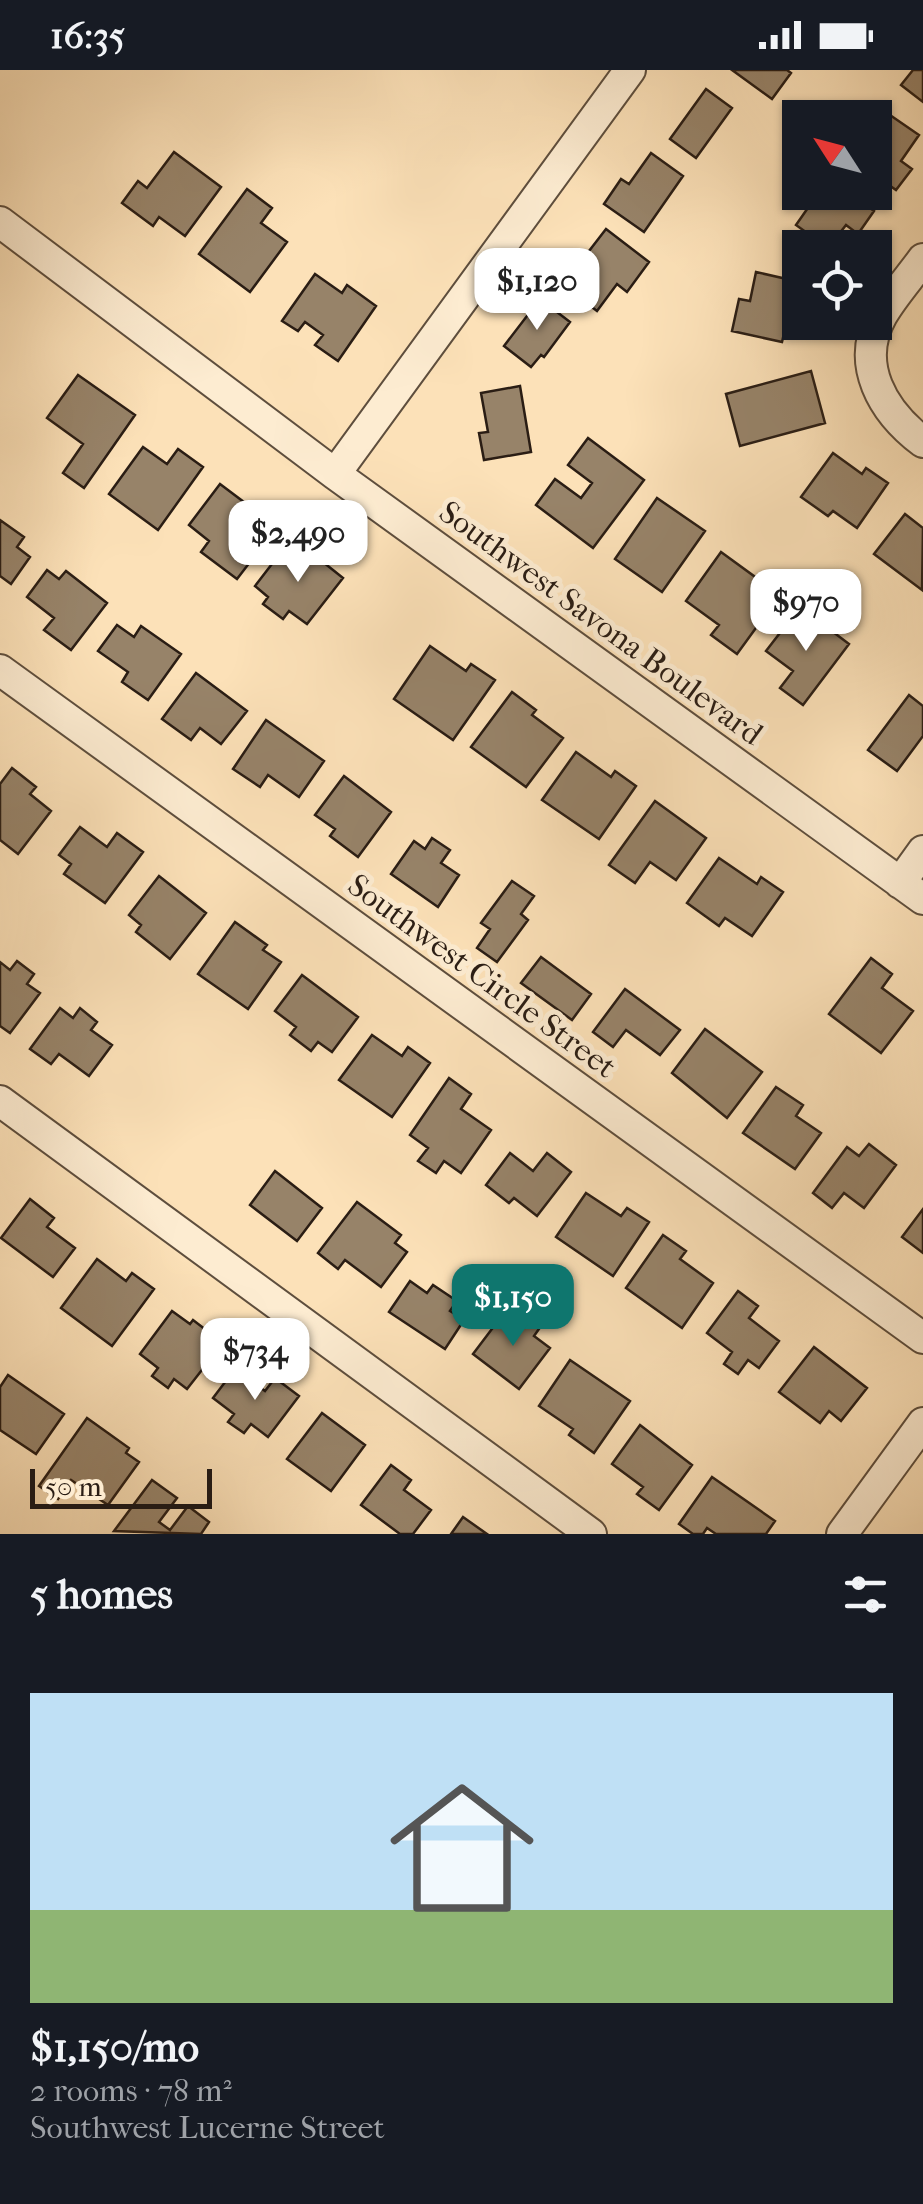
<!DOCTYPE html>
<meta charset="utf-8">
<style>
:root{--surface:#171b24;--page:#20242c;--text:#f1f3f6;--muted:#9ea1a6;--accent:#0f766e}
body{margin:0;font-family:"IM FELL French Canon",serif;background:var(--page);color:var(--text);height:100vh;display:flex;flex-direction:column;font-size:38px;white-space:nowrap}
*{box-sizing:border-box;margin:0}
p{font-size:32px;color:var(--muted)}
.icon{flex:none;width:55px;height:55px;fill:none;stroke:currentColor;stroke-width:2;stroke-linecap:round;stroke-linejoin:round}
.map{position:relative;height:1464px;overflow:hidden}
.side{display:flex;flex-direction:column;background:var(--surface);flex:1}
.side>*{flex:none}
.needle{width:65px;rotate:306deg}
.controls{position:absolute;left:782px;top:30px;display:grid;gap:20px}
.controls a{display:grid;place-items:center;width:110px;height:110px;border-radius:0px;background:var(--surface);box-shadow:0 2px 8px #0004;font-size:50px}
.scale{position:absolute;left:30px;bottom:25px;width:182px;box-sizing:border-box;padding-left:10px;border:5px solid #2a1d14;border-top:0;font-size:28px;line-height:35px;white-space:nowrap;color:#2a1d14;-webkit-text-stroke:8px #fdecd1;paint-order:stroke}
.price{position:absolute;translate:-50% -85px;padding:0 22px;border-radius:20px;background:#fff;color:#222;font-size:32px;line-height:65px;filter:drop-shadow(0 2px 5px #0008)}
.price::after{content:'';position:absolute;left:50%;top:60px;width:30px;height:22px;margin-left:-15px;background:inherit;clip-path:polygon(0 0,100% 0,50% 100%)}
.price.active{background:var(--accent);color:#fff}
ul{padding:0;list-style:none}
li{display:grid;align-content:center;gap:20px;height:530px;padding:0 30px}
li span{display:grid;place-items:center;height:310px;border-radius:0px;color:#555}
li>.icon{margin-inline-start:auto}
span .icon{width:180px;height:180px;fill:#fffc;stroke-width:1}
li b{font-size:42px}
h2{display:flex;justify-content:space-between;align-items:center;height:120px;padding:0 30px;font-size:42px}
.status{display:flex;justify-content:space-between;align-items:center;height:70px;padding:0 50px;background:var(--surface);direction:ltr}
.status svg{height:28px;fill:currentColor}
.map>svg:first-child{display:block}
.building{fill:#978369;stroke:#2a1d14;stroke-width:2.5}
.lines{fill:none;stroke-linecap:round;stroke-linejoin:round}
.minor-casing{stroke:#5e4e3d;stroke-width:34}
.minor{stroke:#fdecd1;stroke-width:30}
.labels{text-anchor:middle;dominant-baseline:central;stroke-width:10;stroke-linejoin:round;paint-order:stroke}
.street-label{font-size:32px;fill:#2a1d14;stroke:#fdecd1}
</style>
<div class="status"><b>16:35</b><svg viewBox="0 0 49 12"><path d="M0 12V9h3v3zM5 12V6h3v6zM10 12V3h3v9zM15 12V0h3v12zM26 1h20v11H26zM47 4h2v5h-2z"/></svg></div>
<div class="map">
<svg width="923" height="1464" viewBox="0 0 923 1464">
<rect width="100%" height="100%" fill="#fce1b8"/>
<filter id="stains"><feTurbulence type="fractalNoise" baseFrequency=".002" numOctaves="4"/><feColorMatrix values="0 0 0 0 .2 0 0 0 0 .09 0 0 0 0 .02 0 0 0 .5 -.17"/></filter>
<radialGradient id="worn" r=".72"><stop offset=".6" stop-color="#630" stop-opacity="0"/><stop offset="1" stop-color="#630" stop-opacity=".3"/></radialGradient>
<path class="building" d="M732 0H787L791 3 772 29Z
M913 0H923V32L901 15Z
M706 19 732 38 696 88 670 69Z
M887 43 919 65 901 91 912 99 896 120 875 105V60Z
M174 82 221 117 185 166 159 147 153 156 122 133 138 111 147 118Z
M651 83 683 106 644 162 604 134 621 109 629 114Z
M247 119 272 138 261 153 287 172 250 222 199 184Z
M819 122H848L874 141 858 164 846 155 828 178 796 155Z
M606 159 649 192 627 222 617 214 597 241 555 209 571 187 579 194Z
M756 202 800 212V235L791 233 782 272 732 261 739 229 750 231Z
M315 204 342 223 347 215 376 236 338 291 315 275 323 265 305 252 298 261 282 251Z
M540 229 570 252 544 287 541 285 531 297 504 276Z
M811 301 825 353 740 376 726 324Z
M78 305 135 345 84 418 63 403 83 374 47 348Z
M520 316 531 382 484 390 479 363 488 362 481 323Z
M588 368 644 410 593 478 536 435 555 409 581 428 592 413 568 395Z
M143 377 167 394 178 379 203 397 158 460 109 424Z
M833 383 862 404 866 398 888 413 857 458 833 441 828 446 801 427Z
M220 414 277 457 237 509 201 482 209 471 189 455Z
M657 428 705 461 662 522 615 489Z
M905 444 923 458 922 520 874 484Z
M0 450 24 467 17 477 30 487 11 514 0 506Z
M285 477 301 489 308 480 343 508 307 554 289 541 283 549 263 534 268 527 255 516Z
M721 482 780 525 737 584 711 565 719 555 686 531Z
M47 500 59 509 66 501 107 533 71 580 44 560 54 548 27 527Z
M800 537 849 574 803 635 780 618 793 601 766 581Z
M117 555 134 567 141 556 181 584 148 630 122 612 128 602 98 581Z
M430 576 466 601 471 594 495 610 453 670 394 629Z
M196 603 247 641 221 674 200 658 191 670 162 649Z
M512 622 536 640 532 645 563 668 526 717 471 677Z
M909 625 923 636V666L897 701 868 680Z
M266 650 324 691 299 727 268 705 260 717 233 699Z
M576 682 611 707 615 701 636 716 599 769 542 730Z
M12 698 36 717 30 724 51 741 18 784 0 770V714Z
M344 706 391 742 358 787 330 766 335 759 315 745Z
M655 731 706 768 676 810 650 792 635 813 609 795Z
M80 757 107 777 117 763 143 782 105 833 64 804 71 794 59 785Z
M432 768 450 780 441 793 459 805 438 837 391 804 414 771 425 779Z
M719 788 757 814 761 807 783 822 752 866 725 848 719 856 687 833Z
M159 806 206 843 170 889 136 862 141 855 129 845Z
M512 811 534 826 521 844 528 850 497 892 477 878 490 859 481 853Z
M235 852 267 875 263 880 281 892 248 939 198 904Z
M541 887 591 924 572 950 521 913Z
M871 888 892 904 882 918 913 941 881 983 829 944Z
M17 891 34 904 27 914 40 923 10 963 0 956V892L10 900Z
M302 905 358 947 332 982 318 972 311 981 290 965 296 957 275 941Z
M625 919 680 960 660 985 626 960 613 977 593 962Z
M60 938 73 948 80 938 97 952 91 960 112 975 89 1006 59 984 51 994 30 979Z
M705 959 762 1002 727 1048 672 1003Z
M372 965 402 986 408 977 430 993 392 1047 339 1010Z
M449 1008 471 1024 461 1039 491 1060 461 1103 444 1091 436 1103 418 1091 428 1078 410 1065Z
M776 1017 803 1035 796 1046 821 1063 795 1099 743 1063Z
M869 1074 896 1095 864 1138 844 1123 832 1138 813 1123 847 1077 859 1086Z
M510 1083 533 1101 547 1083 571 1102 537 1146 514 1128 509 1133 486 1115Z
M275 1101 322 1138 297 1171 250 1135Z
M586 1123 621 1146 627 1138 649 1152 613 1206 556 1167Z
M30 1129 54 1148 47 1157 75 1178 53 1207 1 1168Z
M357 1132 401 1165 395 1173 407 1182 381 1217 345 1190 338 1199 318 1183Z
M923 1139V1183L902 1167Z
M663 1165 686 1181 680 1189 713 1213 682 1258 626 1218Z
M97 1189 126 1211 132 1203 154 1219 112 1276 61 1238Z
M410 1211 427 1223 433 1215 457 1231 450 1241 464 1250 445 1279 389 1242Z
M738 1221 758 1236 749 1248 779 1271 759 1298 748 1290 738 1304 724 1294 732 1282 707 1263Z
M172 1241 190 1254 193 1250 223 1273 187 1319 174 1309 168 1318 152 1306 158 1298 140 1284Z
M522 1242 541 1256 534 1266 550 1278 519 1319 473 1284 504 1243 515 1251Z
M814 1277 867 1318 841 1351 829 1341 820 1353 779 1322Z
M570 1290 630 1331 594 1383 569 1365 573 1359 539 1336Z
M235 1299 265 1321 275 1308 299 1326 268 1367 251 1354 244 1363 228 1352 234 1344 213 1328Z
M8 1305 64 1344 36 1384 0 1360V1317Z
M322 1343 365 1375 331 1421 287 1389Z
M87 1348 129 1378 126 1383 139 1392 108 1435 71 1410 58 1429 39 1416Z
M640 1355 692 1395 659 1440 637 1424 643 1417 612 1394Z
M391 1395 411 1410 404 1420 431 1440 413 1464H400L361 1435Z
M712 1407 775 1451 766 1464H716L707 1458 703 1464H693L679 1454Z
M152 1410 177 1428 159 1452 170 1460 188 1436 209 1452 201 1464 114 1461Z
M463 1447 487 1464H451Z"/>
<g class="lines">
<g class="minor-casing">
<path id="minor" d="M0 152 335 404 923 829
M923 189C910 207 893 226 882 245 854 294 883 342 923 372
M335 404 630 0
M0 600 923 1268
M900 813 923 781
M0 1031 591 1464
M842 1464 923 1353"/>
</g>
<use href="#minor" class="minor"/>
</g>
<g class="labels">
<g class="street-label">
<text transform="translate(601 553) rotate(36)">Southwest Savona Boulevard</text>
<text transform="translate(482 906) rotate(36)">Southwest Circle Street</text>
</g>
</g>
<rect width="100%" height="100%" filter="url(#stains)"/>
<rect width="100%" height="100%" fill="url(#worn)"/>
</svg>
<div class="controls">
<a><svg class="needle" viewBox="-14 -14 28 28"><path d="M0-13l5 13h-10z" fill="#e53935"/><path d="M0 13l5-13h-10z" fill="#9ea1a6"/></svg></a>
<a><svg class="icon" aria-label="locate" viewBox="0 0 24 24"><circle cx="12" cy="12" r="6"/><path d="M12 2v4M12 18v4M2 12h4M18 12h4"/></svg></a>
</div>
<div class="scale">50 m</div>
<b class="price" style="left:537px;top:263px">$1,120</b>
<b class="price" style="left:298px;top:515px">$2,490</b>
<b class="price" style="left:806px;top:584px">$970</b>
<b class="price active" style="left:513px;top:1279px">$1,150</b>
<b class="price" style="left:255px;top:1333px">$734</b>
</div>
<section class="side">
<h2>5 homes<svg class="icon" aria-label="filters" viewBox="0 0 24 24"><path d="M4 7h16M4 17h16"/><circle cx="9" cy="7" r="2"/><circle cx="15" cy="17" r="2"/></svg></h2>
<ul>
<li><span style="background:linear-gradient(#bfe0f5 70%,#8fb573 0)"><svg class="icon" aria-label="home" viewBox="0 0 24 24"><path d="M3 11l9-7 9 7M6 9v11h12V9"/></svg></span><div><b>$1,150/mo</b><p>2 rooms · 78 m²</p><p>Southwest Lucerne Street</p></div></li>
</ul>
</section>
